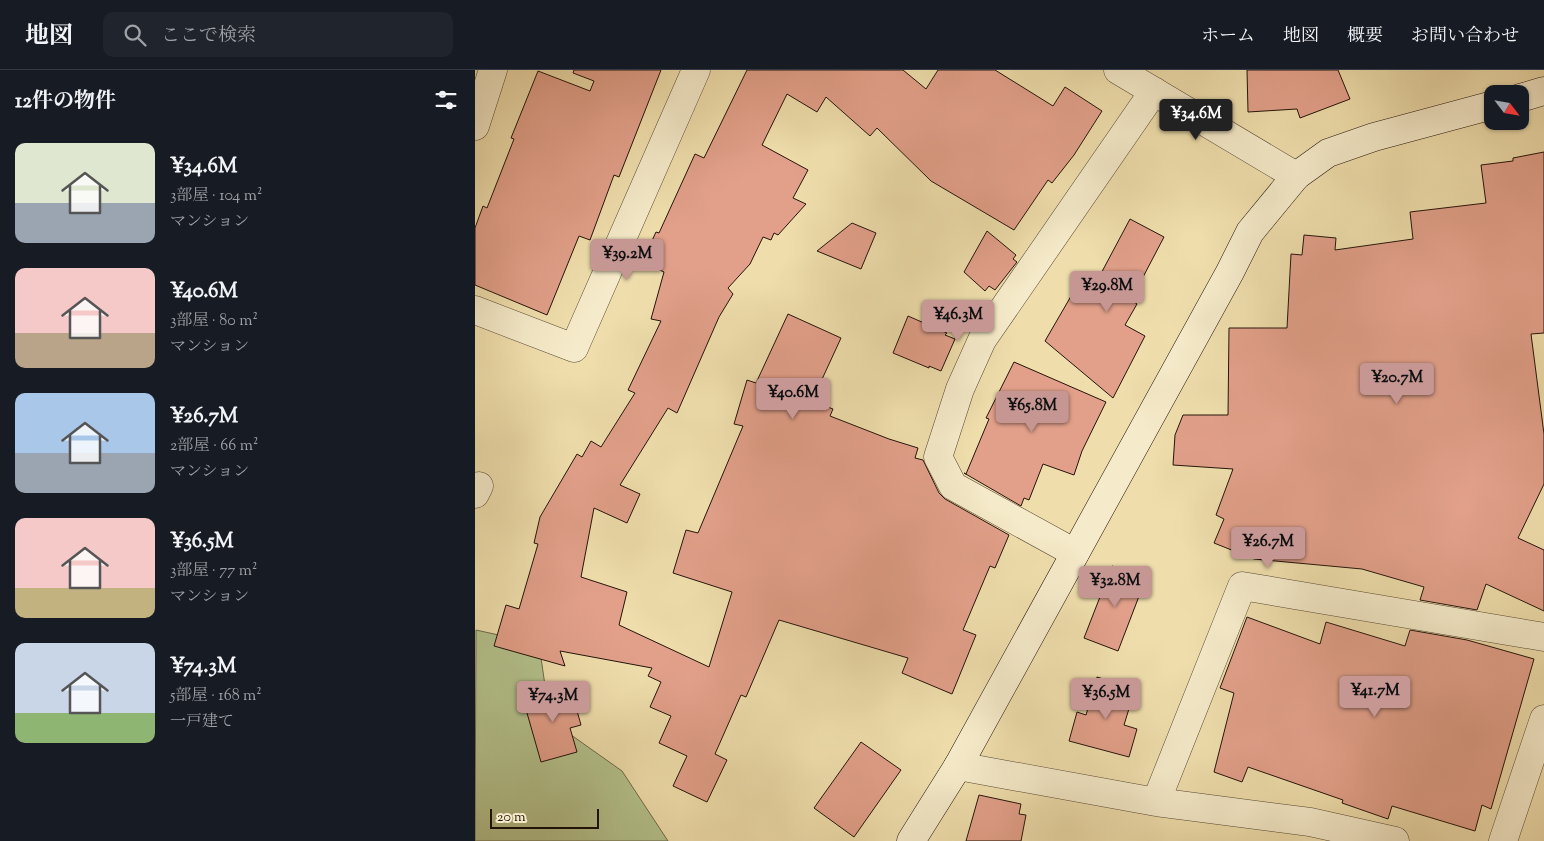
<!DOCTYPE html>
<html lang="ja">
<meta charset="utf-8">
<style>
:root{--surface:#171b24;--page:#20242c;--text:#f1f3f6;--muted:#9ea1a6;--line:#363941;--accent:#c59692}
body{margin:0;font-family:"Sorts Mill Goudy","Noto Serif JP",serif;background:var(--page);color:var(--text);height:100vh;display:flex;flex-direction:column;font-size:19px;white-space:nowrap}
*{box-sizing:border-box;margin:0}
p{font-size:16px;color:var(--muted)}
.icon{flex:none;width:28px;height:28px;fill:none;stroke:currentColor;stroke-width:2;stroke-linecap:round;stroke-linejoin:round}
.map{position:relative;flex:1;overflow:hidden}
.panel{display:flex;flex-direction:column;background:var(--surface);width:475px}
.panel>*{flex:none}
.needle{width:32px;rotate:121deg}
.tools{position:absolute;left:1009px;top:15px;display:grid;gap:10px}
.tools a{display:grid;place-items:center;width:45px;height:45px;border-radius:10px;background:var(--surface);box-shadow:0 1px 4px #0004;font-size:25px}
.scale{position:absolute;left:15px;bottom:12px;width:109px;box-sizing:border-box;padding-left:5px;border:2px solid #231409;border-top:0;font-size:14px;line-height:18px;white-space:nowrap;color:#231409;-webkit-text-stroke:4px #f5eac9;paint-order:stroke}
.price{position:absolute;translate:-50% -42px;padding:0 11px;border-radius:5px;background:var(--accent);color:#111;font-size:16px;line-height:32px;filter:drop-shadow(0 1px 2px #0008)}
.price::after{content:'';position:absolute;left:50%;top:30px;width:15px;height:11px;margin-left:-8px;background:inherit;clip-path:polygon(0 0,100% 0,50% 100%)}
.price.current{background:#222;color:#fff}
ul{padding:0;list-style:none}
li{display:flex;align-items:center;gap:15px;height:125px;padding:0 15px}
li span{display:grid;place-items:center;flex:none;width:140px;height:100px;border-radius:10px;color:#555}
li>.icon{margin-inline-start:auto}
span .icon{width:60px;height:60px;fill:#fffc;stroke-width:1}
li b{font-size:21px}
h2{display:flex;justify-content:space-between;align-items:center;height:60px;padding:0 15px;font-size:21px}
header{display:flex;align-items:center;gap:30px;box-sizing:border-box;height:70px;padding:0 25px;background:var(--surface);border-bottom:1px solid var(--line)}
header strong{font-size:24px}
nav{display:flex;gap:28px;margin-inline-start:auto;font-size:18px}
.search{width:350px;height:45px;background:var(--page);display:flex;align-items:center;gap:12px;box-sizing:border-box;padding:0 18px;border-radius:10px;color:var(--muted);font-size:19px}
main{display:flex;flex:1;min-height:0}
.map>svg:first-child{display:block}
.green{fill:#b4c28d;stroke:#6c6b4b}
.building{fill:#e2a08a;stroke:#231409}
.lines{fill:none;stroke-linecap:round;stroke-linejoin:round}
.street-casing{stroke:#564632;stroke-width:29}
.secondary-casing{stroke:#231409;stroke-width:29}
.street{stroke:#f5eac9;stroke-width:28}
.secondary{stroke:#f5eac9;stroke-width:28}
</style>
<header>
<strong>地図</strong>
<div class="search"><svg class="icon" aria-label="search" viewBox="0 0 24 24"><circle cx="10" cy="10" r="6"/><path d="M15 15l6 6"/></svg>ここで検索</div>
<nav><a>ホーム</a><a>地図</a><a>概要</a><a>お問い合わせ</a></nav>
</header>
<main>
<section class="panel">
<h2>12件の物件<svg class="icon" aria-label="filters" viewBox="0 0 24 24"><path d="M4 7h16M4 17h16"/><circle cx="9" cy="7" r="2"/><circle cx="15" cy="17" r="2"/></svg></h2>
<ul>
<li><span style="background:linear-gradient(#dfe7d0 60%,#9aa5b1 0)"><svg class="icon" aria-label="home" viewBox="0 0 24 24"><path d="M3 11l9-7 9 7M6 9v11h12V9"/></svg></span><div><b>¥34.6M</b><p>3部屋 · 104 m²</p><p>マンション</p></div></li>
<li><span style="background:linear-gradient(#f6c9c9 65%,#b9a48a 0)"><svg class="icon" aria-label="home" viewBox="0 0 24 24"><path d="M3 11l9-7 9 7M6 9v11h12V9"/></svg></span><div><b>¥40.6M</b><p>3部屋 · 80 m²</p><p>マンション</p></div></li>
<li><span style="background:linear-gradient(#a9c7e8 60%,#9aa5b1 0)"><svg class="icon" aria-label="home" viewBox="0 0 24 24"><path d="M3 11l9-7 9 7M6 9v11h12V9"/></svg></span><div><b>¥26.7M</b><p>2部屋 · 66 m²</p><p>マンション</p></div></li>
<li><span style="background:linear-gradient(#f6c9c9 70%,#c2b280 0)"><svg class="icon" aria-label="home" viewBox="0 0 24 24"><path d="M3 11l9-7 9 7M6 9v11h12V9"/></svg></span><div><b>¥36.5M</b><p>3部屋 · 77 m²</p><p>マンション</p></div></li>
<li><span style="background:linear-gradient(#c9d6e8 70%,#8fb573 0)"><svg class="icon" aria-label="home" viewBox="0 0 24 24"><path d="M3 11l9-7 9 7M6 9v11h12V9"/></svg></span><div><b>¥74.3M</b><p>5部屋 · 168 m²</p><p>一戸建て</p></div></li>
</ul>
</section>
<div class="map">
<svg width="1069" height="771" viewBox="0 0 1069 771">
<rect width="100%" height="100%" fill="#efdeac"/>
<filter id="stains"><feTurbulence type="fractalNoise" baseFrequency=".004" numOctaves="4"/><feColorMatrix values="0 0 0 0 .2 0 0 0 0 .09 0 0 0 0 .02 0 0 0 .5 -.17"/></filter>
<radialGradient id="worn" r=".72"><stop offset=".6" stop-color="#630" stop-opacity="0"/><stop offset="1" stop-color="#630" stop-opacity=".3"/></radialGradient>
<path class="green" d="M1 560 64 574 75 650 147 701 193 771H0Z"/>
<path class="building" d="M99 0H186L144 107 139 105 115 170 104 166 72 245 0 215V158L8 136 12 138 39 69 36 68 63 1 115 21 119 11 98 3Z
M272 0H428L451 19 463 0H520L578 36 590 17 627 41 599 85 577 113 573 110 539 160 456 111 402 58 395 66 351 27 342 42 312 24 287 75 333 100 318 128 331 134 303 165 299 163 296 170 288 167 275 194 253 218 258 224 244 247 202 343 193 338 145 415 165 424 152 453 119 438 106 507 152 522 144 555 234 597 257 522 198 503 211 460 223 463 268 356 259 354 272 310 281 313 313 244 366 268 337 331 358 339 355 346 414 369 443 378 440 388 448 390 464 423 470 429 534 465 520 498 515 496 488 560 501 565 477 624 427 603 433 588 304 550 271 627 266 625 240 684 252 690 232 732 198 716 212 686 184 673 196 646 175 637 186 612 173 606 177 598 85 581 90 596 19 576 31 535 44 539 63 474 59 473 65 447 102 384 107 387 116 371 126 377 160 323 153 320 186 251 176 249 189 202 167 192 181 162 184 163 220 84 229 88Z
M772 0H863L875 29 825 48 822 39 773 42Z
M1069 82V263L1056 264 1069 364V414L1043 468 1069 480V541L1011 514 1002 540 945 530 949 517 887 499 779 489 739 473 749 449 741 445 758 399 698 395 700 365 708 345H753L754 258H812L816 184 827 185 829 165 861 168 860 180 938 169 935 142 1011 133 1006 95 1038 91V88Z
M655 149 689 167 656 230 662 234 650 255 670 266 638 328 570 271 599 221 606 225 617 207 622 211Z
M377 153 401 163 386 199 342 181Z
M512 161 541 185 538 189 542 192 520 220 514 216 510 221 489 202Z
M433 246 472 263 470 265 480 269 466 301 454 296V298L418 283Z
M539 292 631 332 607 381 599 405 568 394 554 430 549 428 546 436 489 403 491 404 514 349 511 348Z
M637 496 671 508 643 581 609 568Z
M772 547 845 574 851 552 930 576 935 560 992 570 1059 589 1016 739 1007 735 1000 761 917 736 913 749 867 733 868 730 773 697 767 712 739 702 759 623 745 618Z
M622 607 660 619 649 655 662 659 654 687 594 671 602 642 611 645Z
M95 616 106 655 95 658 102 682 66 692 48 629Z
M386 672 426 700 379 767 339 738Z
M504 725 546 734 544 744 551 745 546 771H491Z"/>
<g class="lines">
<g class="street-casing">
<path id="street" d="M643 0 821 106
M0 56 18 0
M0 240 99 278 221 0
M0 424 4 416
M600 483 478 416 463 387 485 319 507 270 679 21
M483 696 681 732 835 752 920 771
M681 732 767 516 1069 567
M1028 771 1069 649"/>
</g>
<g class="secondary-casing">
<path id="secondary" d="M1045 28 1069 21
M436 771 483 696 755 202 775 162 821 106 853 83 899 67 1018 35"/>
</g>
<use href="#street" class="street"/>
<use href="#secondary" class="secondary"/>
</g>
<rect width="100%" height="100%" filter="url(#stains)"/>
<rect width="100%" height="100%" fill="url(#worn)"/>
</svg>
<div class="tools">
<a><svg class="needle" viewBox="-14 -14 28 28"><path d="M0-13l5 13h-10z" fill="#e53935"/><path d="M0 13l5-13h-10z" fill="#9ea1a6"/></svg></a>
</div>
<div class="scale">20 m</div>
<b class="price current" style="left:721px;top:71px">¥34.6M</b>
<b class="price" style="left:152px;top:211px">¥39.2M</b>
<b class="price" style="left:632px;top:243px">¥29.8M</b>
<b class="price" style="left:483px;top:272px">¥46.3M</b>
<b class="price" style="left:922px;top:335px">¥20.7M</b>
<b class="price" style="left:318px;top:350px">¥40.6M</b>
<b class="price" style="left:557px;top:363px">¥65.8M</b>
<b class="price" style="left:793px;top:499px">¥26.7M</b>
<b class="price" style="left:640px;top:538px">¥32.8M</b>
<b class="price" style="left:900px;top:648px">¥41.7M</b>
<b class="price" style="left:631px;top:650px">¥36.5M</b>
<b class="price" style="left:78px;top:653px">¥74.3M</b>
</div>
</main>
